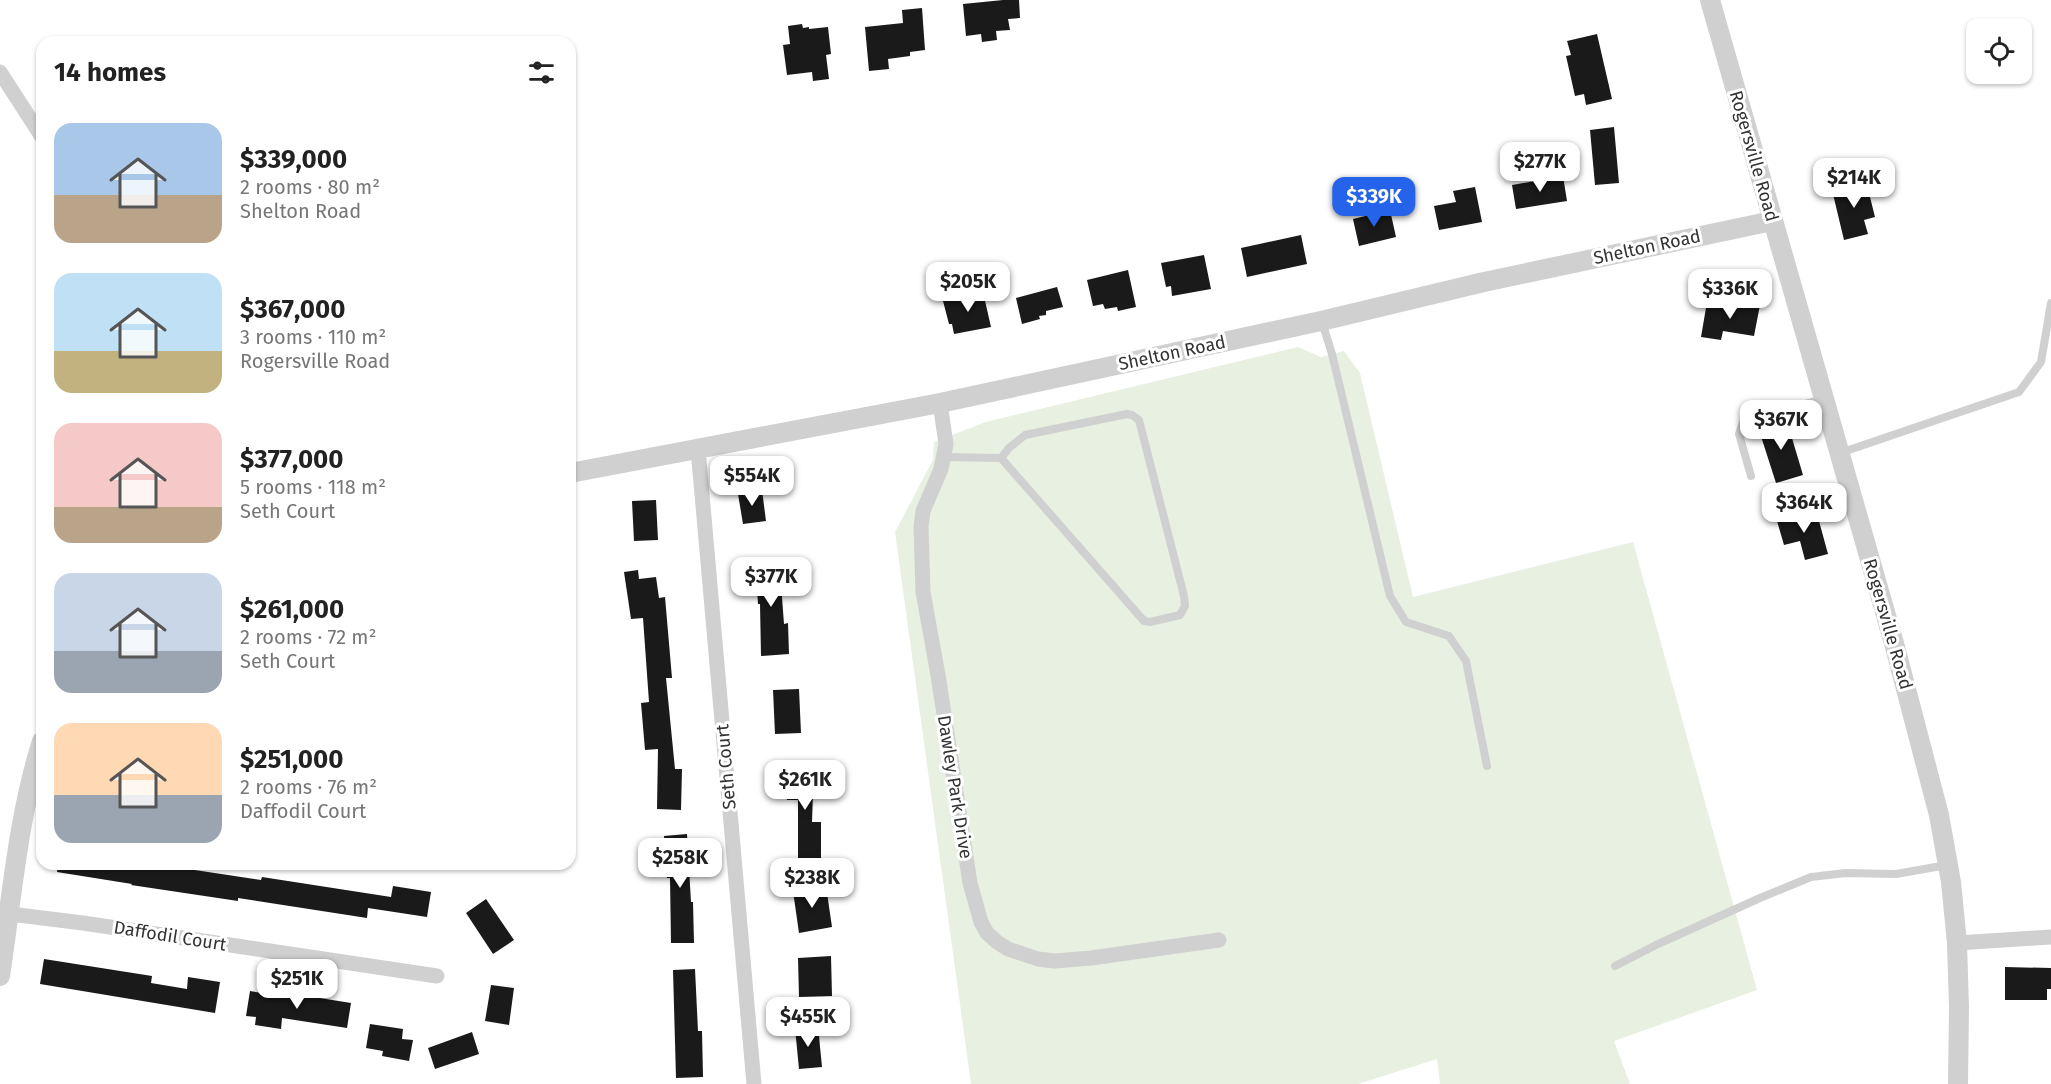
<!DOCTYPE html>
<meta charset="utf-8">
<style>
:root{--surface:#fff;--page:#f6f6f6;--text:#222;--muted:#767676;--accent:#2563eb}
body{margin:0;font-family:"Fira Sans",sans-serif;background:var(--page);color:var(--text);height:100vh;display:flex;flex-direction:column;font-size:22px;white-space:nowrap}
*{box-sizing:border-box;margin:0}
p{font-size:20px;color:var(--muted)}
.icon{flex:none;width:33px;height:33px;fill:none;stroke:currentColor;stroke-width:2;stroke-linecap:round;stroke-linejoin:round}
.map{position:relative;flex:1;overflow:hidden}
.drawer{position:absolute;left:36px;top:36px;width:540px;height:834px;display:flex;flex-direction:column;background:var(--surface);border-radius:18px;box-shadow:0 2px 4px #0004}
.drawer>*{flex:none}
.buttons{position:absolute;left:1966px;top:18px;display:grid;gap:12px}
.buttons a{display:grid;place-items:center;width:66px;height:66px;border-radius:12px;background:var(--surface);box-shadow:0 2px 4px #0004;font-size:30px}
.price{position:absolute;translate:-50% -51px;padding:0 14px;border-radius:12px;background:#fff;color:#222;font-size:20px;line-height:39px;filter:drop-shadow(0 2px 3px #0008)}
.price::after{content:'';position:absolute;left:50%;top:36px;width:18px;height:14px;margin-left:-9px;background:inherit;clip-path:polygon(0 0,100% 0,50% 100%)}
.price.active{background:var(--accent);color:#fff}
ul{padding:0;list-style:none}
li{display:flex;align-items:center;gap:18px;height:150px;padding:0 18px}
li span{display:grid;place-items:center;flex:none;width:168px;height:120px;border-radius:18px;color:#555}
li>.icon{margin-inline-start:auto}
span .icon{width:72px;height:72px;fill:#fffc;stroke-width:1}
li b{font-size:26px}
h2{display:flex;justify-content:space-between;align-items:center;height:72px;padding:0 18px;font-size:26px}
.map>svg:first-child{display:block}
.green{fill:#e8f0e1}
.building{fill:#1a1a1a}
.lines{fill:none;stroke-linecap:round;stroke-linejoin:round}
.service{stroke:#d0d0d0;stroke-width:8}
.minor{stroke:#d0d0d0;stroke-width:15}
.tertiary{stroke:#d0d0d0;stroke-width:20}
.labels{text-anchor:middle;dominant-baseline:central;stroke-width:6;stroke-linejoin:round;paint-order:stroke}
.street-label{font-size:18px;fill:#333;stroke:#fff}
</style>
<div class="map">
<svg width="2051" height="1084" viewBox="0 0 2051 1084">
<rect width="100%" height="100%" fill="#fff"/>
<path class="green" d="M1298 347 1321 357 1344 351 1360 373 1413 597 1633 542 1757 990 1614 1041 1630 1084H1440L1437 1059 1358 1084H971L895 532 933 460 934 442 986 422Z"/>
<path class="building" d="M1003 0H1019L1020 18 1008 19 1010 30 996 31 997 40 982 42 981 34 966 36 963 4Z
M922 8 925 50 910 52V56L888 59 889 69 869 71 865 27 903 23 902 10Z
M802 24 803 28 809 27V29L828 27 831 54 826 55 829 79 813 81 812 72 787 75 783 45 790 44 788 26Z
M1597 34 1612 99 1586 105 1584 94 1575 96 1566 56 1571 55 1567 41Z
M1614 127 1619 183 1595 185 1590 130Z
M1563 176 1567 201 1516 209 1512 185Z
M1866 181 1875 217 1864 220 1868 234 1844 240 1832 190Z
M1475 187 1482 222 1439 230 1434 206 1456 202 1453 191Z
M1390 210 1396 237 1359 246 1353 219Z
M1301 235 1307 264 1247 277 1241 248Z
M1204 255 1211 289 1172 296 1171 286 1166 287 1161 263Z
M1128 270 1136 307 1118 311 1117 307 1105 309 1103 304 1093 306 1087 280Z
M1057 287 1063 307 1046 311V315L1039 316 1040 319 1022 324 1016 298Z
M983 292 991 327 954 334 952 324H949L943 301Z
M1707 302 1740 308 1741 302 1760 305 1754 336 1723 331 1721 340 1701 337Z
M1786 418 1803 475 1776 483 1758 427Z
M762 490 766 521 743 524 738 494Z
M656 500 658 540 634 541 632 501Z
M1816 510 1828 554 1805 560 1800 541 1784 545 1777 521Z
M779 557 784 624 788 623 789 654 761 656 760 604H758L755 559Z
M638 570 639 579 656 577 659 598 665 597 672 678H666L675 769H682L681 810 657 809 658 749 645 750 641 703 649 702 643 618 631 619 624 572Z
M799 689 801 733 775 734 773 690Z
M788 761 814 762 812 822H821V864H798V800H787Z
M687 834 691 902H693L694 943H671L670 878H667L664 836Z
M58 864H155L261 880 262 877 391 897 393 886 431 892 427 917 368 908 367 918 238 898V901L131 885 132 884 57 872Z
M826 886 832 927 799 933 793 891Z
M486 899 514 940 493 954 466 913Z
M831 956 832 996 799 997 798 958Z
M44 959 152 976 151 983 187 989 188 977 220 982 215 1013 40 984Z
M2005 967 2051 968V989H2047V1000H2005Z
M695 969 698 1031H702L703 1077 676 1078 673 970Z
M491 985 514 988 509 1025 485 1021Z
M250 991 301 999V995L351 1003 347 1028 282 1018 281 1029 255 1025 256 1017 246 1016Z
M370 1024 403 1029 402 1039 413 1040 409 1061 382 1056 383 1051 366 1048Z
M818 1026 822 1067 799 1069 795 1028Z
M472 1032 479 1054 435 1069 428 1048Z"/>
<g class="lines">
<path class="service" d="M1322 322 1332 354 1390 596 1406 622 1449 636 1466 661 1487 766
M1840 453 2019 392 2041 362 2051 303
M945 457 1001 458 1009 448 1025 435 1127 414 1132 415 1139 420 1184 596 1185 606 1180 615 1150 622 1144 621 1001 458
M1751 476 1739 434 1743 422 1822 399
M1615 966 1658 944 1760 898 1811 877 1846 873 1896 874 1947 865"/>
<path class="minor" d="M0 72 42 137
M940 403 946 444 941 469 923 511 921 527 923 592 938 675 970 883 981 922 987 933 997 942 1008 949 1038 959 1055 961 1091 958 1219 940
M698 449 754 1084
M10 914 83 923 437 976
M1957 943 2051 937"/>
<path class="tertiary" d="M1710 0 1895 647 1939 815 1951 882 1957 943 1959 1007 1958 1084
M570 473 940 403 1321 321 1484 282 1772 221
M0 976C12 897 18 817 42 741"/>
</g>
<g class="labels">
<g class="street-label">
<text transform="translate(1754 156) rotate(74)">Rogersville Road</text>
<text transform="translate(1647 247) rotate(-12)">Shelton Road</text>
<text transform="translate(1172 353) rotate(-12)">Shelton Road</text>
<text transform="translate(1888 624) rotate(74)">Rogersville Road</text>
<text transform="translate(726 767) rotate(-95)">Seth Court</text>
<text transform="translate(955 787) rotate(81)">Dawley Park Drive</text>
<text transform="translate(170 936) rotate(9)">Daffodil Court</text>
</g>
</g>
</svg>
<div class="buttons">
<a><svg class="icon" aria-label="locate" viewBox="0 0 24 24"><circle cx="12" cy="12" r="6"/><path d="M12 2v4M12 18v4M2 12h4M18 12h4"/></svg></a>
</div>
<b class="price" style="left:1540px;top:193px">$277K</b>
<b class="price" style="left:1854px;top:209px">$214K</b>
<b class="price active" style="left:1374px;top:228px">$339K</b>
<b class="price" style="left:968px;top:313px">$205K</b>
<b class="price" style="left:1730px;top:320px">$336K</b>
<b class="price" style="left:1781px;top:451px">$367K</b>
<b class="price" style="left:752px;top:507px">$554K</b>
<b class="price" style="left:1804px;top:534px">$364K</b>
<b class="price" style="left:771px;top:608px">$377K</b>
<b class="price" style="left:805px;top:811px">$261K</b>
<b class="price" style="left:680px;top:889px">$258K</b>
<b class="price" style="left:812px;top:909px">$238K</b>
<b class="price" style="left:297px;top:1010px">$251K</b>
<b class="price" style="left:808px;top:1048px">$455K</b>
<section class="drawer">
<h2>14 homes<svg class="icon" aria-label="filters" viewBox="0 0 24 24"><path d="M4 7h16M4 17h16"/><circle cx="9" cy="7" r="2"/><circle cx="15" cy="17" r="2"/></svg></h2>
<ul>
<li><span style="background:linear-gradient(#a9c7e8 60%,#b9a48a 0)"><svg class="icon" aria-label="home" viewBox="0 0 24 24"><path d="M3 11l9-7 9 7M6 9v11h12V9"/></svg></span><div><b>$339,000</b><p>2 rooms · 80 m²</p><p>Shelton Road</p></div></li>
<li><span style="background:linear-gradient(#bfe0f5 65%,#c2b280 0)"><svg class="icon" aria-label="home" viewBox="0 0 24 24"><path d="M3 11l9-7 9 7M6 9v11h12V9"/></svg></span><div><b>$367,000</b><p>3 rooms · 110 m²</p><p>Rogersville Road</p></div></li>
<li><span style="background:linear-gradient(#f6c9c9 70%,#b9a48a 0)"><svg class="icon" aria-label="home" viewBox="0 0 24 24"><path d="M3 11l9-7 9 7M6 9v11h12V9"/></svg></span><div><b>$377,000</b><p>5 rooms · 118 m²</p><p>Seth Court</p></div></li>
<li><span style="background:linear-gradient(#c9d6e8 65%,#9aa5b1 0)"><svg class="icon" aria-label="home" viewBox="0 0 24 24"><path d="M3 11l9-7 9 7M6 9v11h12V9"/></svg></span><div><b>$261,000</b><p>2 rooms · 72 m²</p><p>Seth Court</p></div></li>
<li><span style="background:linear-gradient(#ffd9b3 60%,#9aa5b1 0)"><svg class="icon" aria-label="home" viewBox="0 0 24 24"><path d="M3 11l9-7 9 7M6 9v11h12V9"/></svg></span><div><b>$251,000</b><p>2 rooms · 76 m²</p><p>Daffodil Court</p></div></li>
</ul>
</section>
</div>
